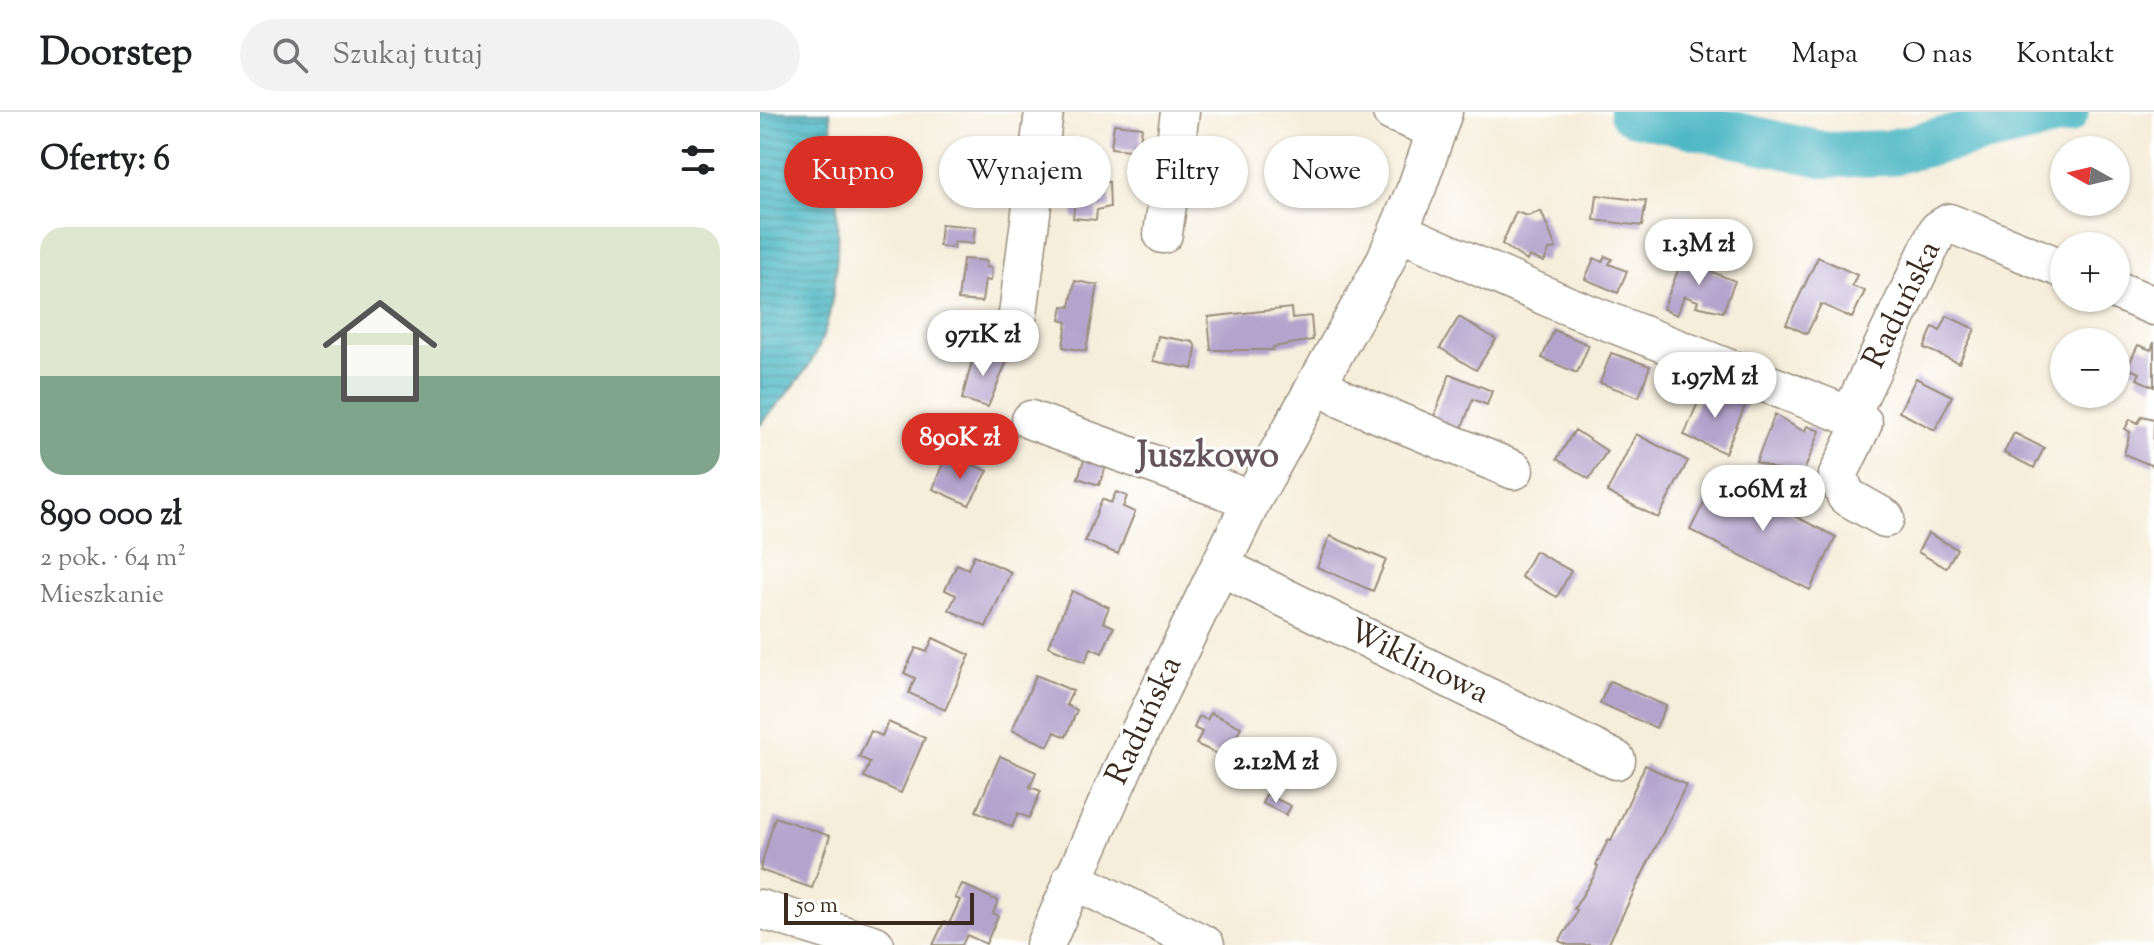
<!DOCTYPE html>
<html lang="pl">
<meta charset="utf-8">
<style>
:root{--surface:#fff;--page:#f2f2f2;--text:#202124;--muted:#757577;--line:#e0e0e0;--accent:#d93025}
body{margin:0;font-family:"Sorts Mill Goudy",serif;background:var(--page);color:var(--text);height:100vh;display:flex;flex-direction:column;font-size:30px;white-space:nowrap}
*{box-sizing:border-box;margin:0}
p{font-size:26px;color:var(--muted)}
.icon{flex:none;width:44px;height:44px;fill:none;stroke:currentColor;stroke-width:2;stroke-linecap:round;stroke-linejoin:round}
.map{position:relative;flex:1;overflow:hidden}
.drawer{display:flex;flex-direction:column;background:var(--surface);width:760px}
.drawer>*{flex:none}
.guide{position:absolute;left:24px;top:24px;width:760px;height:72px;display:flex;gap:16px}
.needle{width:52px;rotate:278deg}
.tools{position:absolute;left:1290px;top:24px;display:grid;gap:16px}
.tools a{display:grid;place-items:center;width:80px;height:80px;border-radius:50%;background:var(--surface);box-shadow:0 2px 6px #0004;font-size:40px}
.scale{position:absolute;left:24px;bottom:20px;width:190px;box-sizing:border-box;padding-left:8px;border:4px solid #3b2a1e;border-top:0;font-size:22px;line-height:28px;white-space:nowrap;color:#3b2a1e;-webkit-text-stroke:6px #fff;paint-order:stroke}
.price{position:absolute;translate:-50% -68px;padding:0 18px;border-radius:28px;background:#fff;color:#222;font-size:26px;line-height:52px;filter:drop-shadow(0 2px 4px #0008)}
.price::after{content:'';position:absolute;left:50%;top:48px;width:24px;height:18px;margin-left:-12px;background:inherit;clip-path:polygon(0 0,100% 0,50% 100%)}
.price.active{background:var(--accent);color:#fff}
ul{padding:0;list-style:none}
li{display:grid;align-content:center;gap:16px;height:424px;padding:0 40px}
li span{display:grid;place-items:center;height:248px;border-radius:24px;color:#555}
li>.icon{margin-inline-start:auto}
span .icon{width:144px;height:144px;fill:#fffc;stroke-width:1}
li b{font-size:34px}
h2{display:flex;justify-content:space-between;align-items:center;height:96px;padding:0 40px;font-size:34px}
.chip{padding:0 28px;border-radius:36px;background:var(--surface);box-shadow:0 2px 6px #0004;font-size:28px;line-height:72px}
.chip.active{background:var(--accent);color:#fff}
header{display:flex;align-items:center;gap:48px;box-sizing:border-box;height:112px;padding:0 40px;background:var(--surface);border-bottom:2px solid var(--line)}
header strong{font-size:38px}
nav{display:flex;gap:44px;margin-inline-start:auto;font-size:28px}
.search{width:560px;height:72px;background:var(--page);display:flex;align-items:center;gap:20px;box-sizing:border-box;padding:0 28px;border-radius:44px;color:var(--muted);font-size:30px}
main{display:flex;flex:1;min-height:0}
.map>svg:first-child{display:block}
.water{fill:url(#water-rules);stroke:#427070;stroke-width:2}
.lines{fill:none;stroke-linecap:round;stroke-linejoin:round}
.river{stroke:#48b6c3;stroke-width:46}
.building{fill:#b4a3cc}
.minor-casing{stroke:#988c7c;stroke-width:41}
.minor{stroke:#fff;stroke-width:38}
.labels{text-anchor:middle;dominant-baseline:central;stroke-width:6;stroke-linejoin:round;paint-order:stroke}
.street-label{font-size:32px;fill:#3b2a1e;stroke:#fff}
.quarter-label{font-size:36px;font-weight:bold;fill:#65545b;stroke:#fff}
</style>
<header>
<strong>Doorstep</strong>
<div class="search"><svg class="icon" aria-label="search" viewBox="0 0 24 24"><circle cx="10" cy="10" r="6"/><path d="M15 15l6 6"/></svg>Szukaj tutaj</div>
<nav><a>Start</a><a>Mapa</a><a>O nas</a><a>Kontakt</a></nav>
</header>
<main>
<section class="drawer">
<h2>Oferty: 6<svg class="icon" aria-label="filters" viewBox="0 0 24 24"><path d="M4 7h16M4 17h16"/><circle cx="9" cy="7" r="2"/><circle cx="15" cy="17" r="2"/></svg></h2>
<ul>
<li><span style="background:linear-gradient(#dfe7d0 60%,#7fa58c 0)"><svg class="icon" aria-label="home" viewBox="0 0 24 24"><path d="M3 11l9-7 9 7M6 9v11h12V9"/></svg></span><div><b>890 000 zł</b><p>2 pok. · 64 m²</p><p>Mieszkanie</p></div></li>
</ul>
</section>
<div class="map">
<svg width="1394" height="833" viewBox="0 0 1394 833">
<defs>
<pattern id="water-rules" width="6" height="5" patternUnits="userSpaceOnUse" patternTransform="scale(2)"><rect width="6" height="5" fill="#48b6c3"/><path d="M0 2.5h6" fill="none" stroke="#3d949e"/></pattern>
</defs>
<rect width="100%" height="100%" fill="#fff"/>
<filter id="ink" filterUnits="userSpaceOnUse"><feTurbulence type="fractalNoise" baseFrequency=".0125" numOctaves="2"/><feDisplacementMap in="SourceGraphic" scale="16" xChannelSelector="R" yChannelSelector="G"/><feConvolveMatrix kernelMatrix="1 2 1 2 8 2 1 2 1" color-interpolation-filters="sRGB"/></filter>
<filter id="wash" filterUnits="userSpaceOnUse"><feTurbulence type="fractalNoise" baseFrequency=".006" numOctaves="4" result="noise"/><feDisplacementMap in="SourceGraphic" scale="32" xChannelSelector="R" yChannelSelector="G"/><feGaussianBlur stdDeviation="1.8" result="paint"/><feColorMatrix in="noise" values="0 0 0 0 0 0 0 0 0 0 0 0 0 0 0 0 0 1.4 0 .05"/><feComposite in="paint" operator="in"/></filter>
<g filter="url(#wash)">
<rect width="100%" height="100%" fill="#f6edda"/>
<path class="water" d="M0 0H70C77 69 88 182 54 245 41 269 17 292 0 313Z"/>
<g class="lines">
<path class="river" d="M872 0 1066 43 1127 41 1306 0"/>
</g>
<g id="blocks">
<path class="building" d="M354 12 382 15 379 39 351 36Z
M226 28 249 30 244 88H208V84L191 83 189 63 194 54 223 57Z
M317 67 349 70 350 95 337 98 336 108 313 106Z
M837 83 886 89 882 114 834 108Z
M781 99 796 136 789 138 784 150 769 144 767 149 742 132 756 100 768 104Z
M181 112 215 115 213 132 194 130V136L179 134Z
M924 143 954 155 952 160 975 169 963 200 936 194 938 189 924 184 917 203 903 197Z
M845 144 852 147 849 152 867 159 858 181 825 167 834 146 842 150Z
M1058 145 1097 163 1092 174 1105 179 1092 206 1061 192 1047 222 1026 212Z
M203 147 227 149 226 155 232 156 231 169 225 168 222 190 198 188Z
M315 169 338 173 326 239 303 235 307 210 300 208 303 194 310 195Z
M531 196 532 206 551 204 553 228 513 235V238H451L448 205Z
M1187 204 1215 217 1199 251 1164 236 1173 215 1180 219Z
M699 205 736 227 716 258 680 236Z
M794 218 829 233 817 261 782 246Z
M398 224 433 230 436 235 433 257 393 249Z
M1394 230V275L1377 267 1380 261 1367 256 1378 233 1391 238Z
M215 238 247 249 228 295 202 287Z
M851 241 890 254 879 285 840 271Z
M690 262 732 279 727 293 713 287 700 321 672 310Z
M1156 266 1192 284 1175 318 1139 300Z
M945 274 986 292 965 341 924 323Z
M1015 302 1037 316 1045 319 1047 314 1060 319 1041 367 996 350Z
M1382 304 1394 307 1393 354 1364 342 1370 320 1365 317 1370 307 1378 311Z
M815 318 847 339 829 367 797 347Z
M1254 321 1284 336 1274 356 1244 341Z
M876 322 928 349 898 406 847 380Z
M325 345 347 352 339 373 318 366Z
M184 348 202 355 204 349 228 359 209 393 173 377Z
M957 365 1076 425 1050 478 930 418Z
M356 380 367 384 363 395 375 400 358 442 325 429 342 387 351 391Z
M1168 421 1197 437 1186 456 1158 440Z
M570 424 626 448 613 479 557 455Z
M775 439 811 459 797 485 761 465Z
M214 443 251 460 226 515 189 498 196 483 185 478 197 452 208 457Z
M312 479 349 495 343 510 354 515 342 541 331 536 325 550 288 534Z
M173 526 210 543 185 598 149 581 155 566 144 561 156 536 167 540Z
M276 563 313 579 306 593 317 598 306 625 295 620 288 634 252 618Z
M850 569 906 594 896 616 840 591Z
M451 601 481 615 466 646 436 632 442 620 434 616 439 604 447 608Z
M128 610 165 626 141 681 104 665 110 650 99 645 111 619 122 624Z
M518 635 538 645 522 675 503 665Z
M240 644 276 660 270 675 281 679 269 706 258 701 252 715 216 699Z
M885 653 926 673 848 833H808L799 829 813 808 817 798 814 797 834 764 838 754 836 753 848 728 851 729Z
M506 682 531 694 526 703 502 691Z
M15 705 70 724 52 776 0 758Z
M202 772 238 789 233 801 238 804 226 832 207 823 202 833H173L184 810 189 812 200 788 195 786Z"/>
</g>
</g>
<g filter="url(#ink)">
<use href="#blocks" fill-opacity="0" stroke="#988c7c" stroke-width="2"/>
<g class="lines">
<g class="minor-casing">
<path id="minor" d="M632 0 676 18
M638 119 806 193 1090 304 1178 118 1189 111 1304 157
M403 122 420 0
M1356 178 1394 194
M258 202 284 0
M557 270 583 287 754 358
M1090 304 1103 311 1078 363 1086 384 1125 406
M271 308 492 388
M460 454 856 648
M312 767 445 833
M0 797 115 833
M285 833 371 638 492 388 624 152 657 75 683 0"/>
</g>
<use href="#minor" class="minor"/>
</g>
</g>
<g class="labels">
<g class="street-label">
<text transform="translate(1143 193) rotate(-64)">Raduńska</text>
<text transform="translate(658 551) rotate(26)">Wiklinowa</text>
<text transform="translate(385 609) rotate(-65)">Raduńska</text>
</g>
<g class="quarter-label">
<text x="448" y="345">Juszkowo</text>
</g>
</g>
</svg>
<div class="tools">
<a><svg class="needle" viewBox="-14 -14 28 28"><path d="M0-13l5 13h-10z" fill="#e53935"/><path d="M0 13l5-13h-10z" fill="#757577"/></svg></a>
<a>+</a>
<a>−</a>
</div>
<div class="scale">50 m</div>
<b class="price" style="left:939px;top:175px">1.3M zł</b>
<b class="price" style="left:223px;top:266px">971K zł</b>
<b class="price" style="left:955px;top:308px">1.97M zł</b>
<b class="price active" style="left:200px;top:369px">890K zł</b>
<b class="price" style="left:1003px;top:421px">1.06M zł</b>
<b class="price" style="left:516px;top:693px">2.12M zł</b>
<div class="guide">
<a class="chip active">Kupno</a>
<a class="chip">Wynajem</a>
<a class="chip">Filtry</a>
<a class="chip">Nowe</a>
</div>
</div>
</main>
